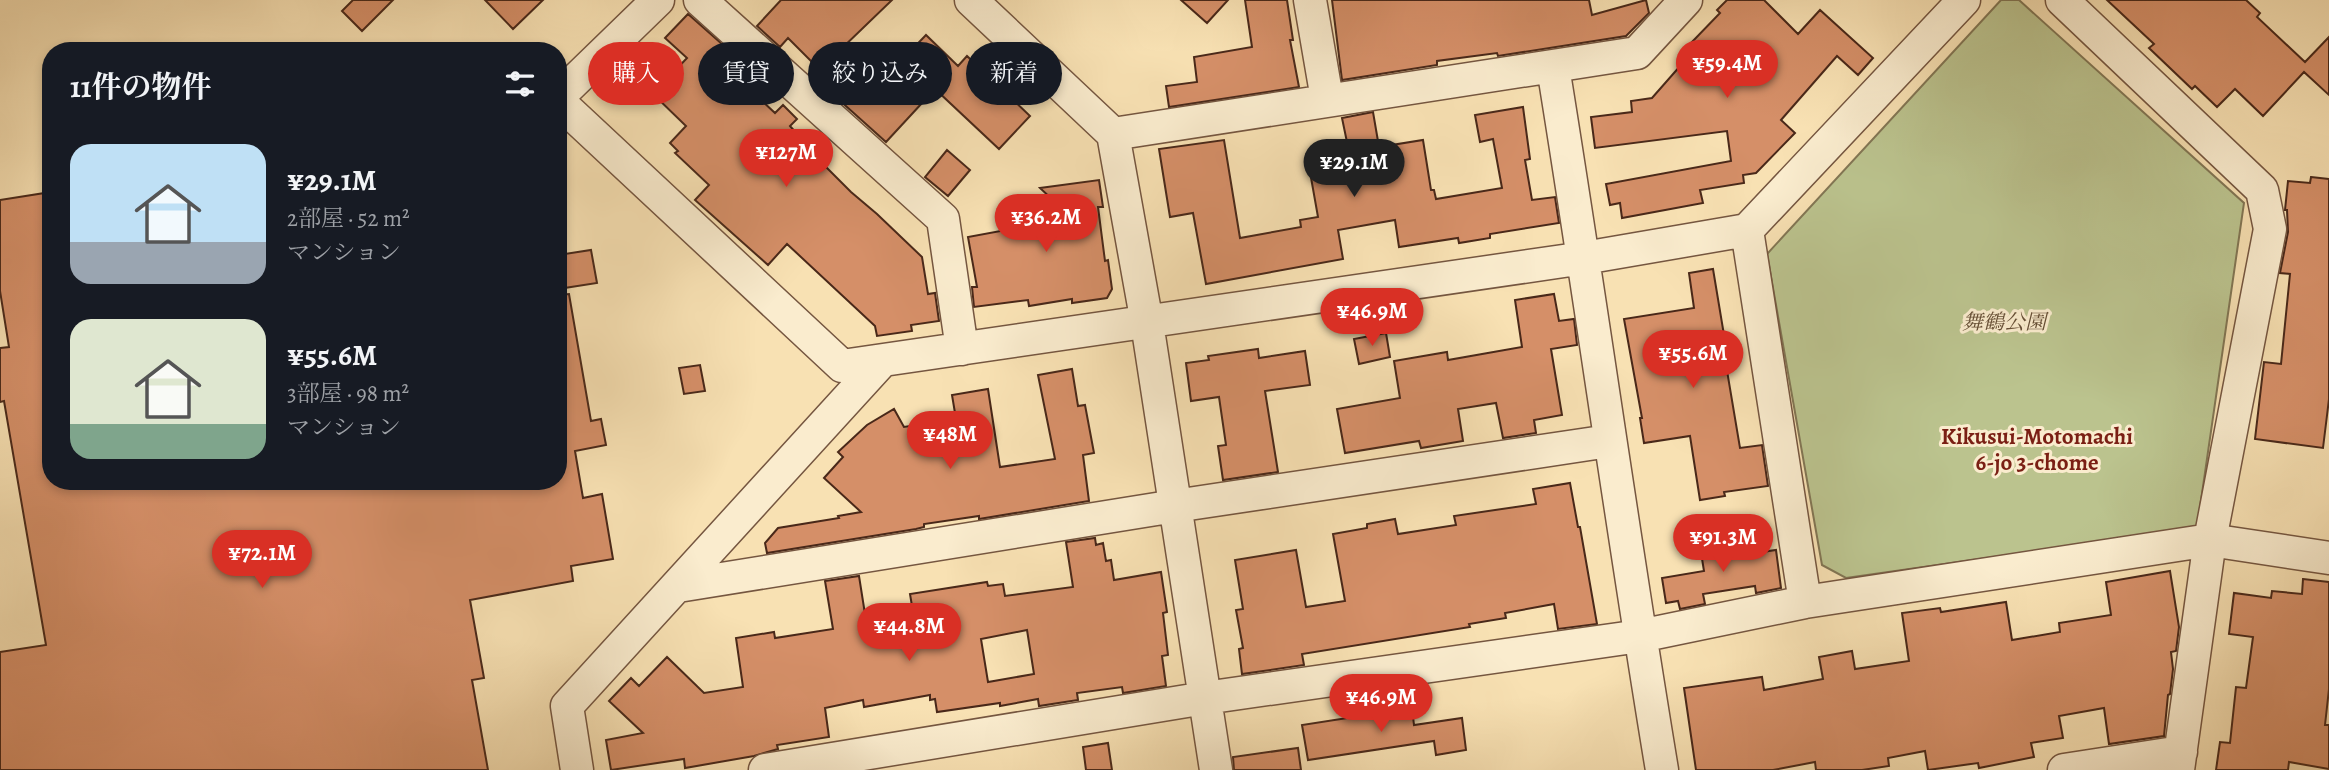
<!DOCTYPE html>
<html lang="ja">
<meta charset="utf-8">
<style>
:root{--surface:#171b24;--page:#242831;--text:#f1f3f6;--muted:#9ea1a6;--accent:#d93025}
body{margin:0;font-family:Alegreya,"Noto Serif JP",serif;background:var(--page);color:var(--text);height:100vh;display:flex;flex-direction:column;font-size:26px;white-space:nowrap}
*{box-sizing:border-box;margin:0}
p{font-size:23px;color:var(--muted)}
.icon{flex:none;width:38px;height:38px;fill:none;stroke:currentColor;stroke-width:2;stroke-linecap:round;stroke-linejoin:round}
.map{position:relative;flex:1;overflow:hidden}
.sheet{position:absolute;left:42px;top:42px;width:525px;height:448px;display:flex;flex-direction:column;background:var(--surface);border-radius:28px;box-shadow:0 4px 10px #0003}
.sheet>*{flex:none}
.banner{position:absolute;left:588px;top:42px;width:665px;height:63px;display:flex;gap:14px}
.price{position:absolute;translate:-50% -60px;padding:0 16px;border-radius:24px;background:var(--accent);color:#fff;font-size:23px;line-height:46px;filter:drop-shadow(0 2px 4px #0008)}
.price::after{content:'';position:absolute;left:50%;top:42px;width:21px;height:16px;margin-left:-10px;background:inherit;clip-path:polygon(0 0,100% 0,50% 100%)}
.price.active{background:#222;color:#fff}
ul{padding:0;list-style:none}
li{display:flex;align-items:center;gap:21px;height:175px;padding:0 28px}
li span{display:grid;place-items:center;flex:none;width:196px;height:140px;border-radius:21px;color:#555}
li>.icon{margin-inline-start:auto}
span .icon{width:84px;height:84px;fill:#fffc;stroke-width:1}
li b{font-size:30px}
h2{display:flex;justify-content:space-between;align-items:center;height:84px;padding:0 28px;font-size:30px}
.tag{padding:0 24px;border-radius:32px;background:var(--surface);box-shadow:0 4px 10px #0003;font-size:24px;line-height:63px}
.tag.active{background:var(--accent);color:#fff}
.map>svg:first-child{display:block}
.green{fill:#bbc38e;stroke:#827654;stroke-width:2}
.building{fill:#d58f68;stroke:#492819;stroke-width:2;fill-rule:evenodd}
.lines{fill:none;stroke-linecap:round;stroke-linejoin:round}
.minor-casing{stroke:#755640;stroke-width:35}
.minor{stroke:#faecce;stroke-width:32}
.labels{text-anchor:middle;dominant-baseline:central;stroke-width:6;stroke-linejoin:round;paint-order:stroke}
.park-label{font-size:21px;font-style:italic;fill:#664f36;stroke:#faecce}
.neighbourhood-label{font-size:23px;font-weight:bold;fill:#7a1f14;stroke:#faecce}
</style>
<div class="map">
<svg width="2329" height="770" viewBox="0 0 2329 770">
<rect width="100%" height="100%" fill="#f8e1b3"/>
<filter id="stains"><feTurbulence type="fractalNoise" baseFrequency=".00286" numOctaves="4"/><feColorMatrix values="0 0 0 0 .2 0 0 0 0 .09 0 0 0 0 .02 0 0 0 .5 -.17"/></filter>
<radialGradient id="worn" r=".72"><stop offset=".6" stop-color="#630" stop-opacity="0"/><stop offset="1" stop-color="#630" stop-opacity=".3"/></radialGradient>
<path class="green" d="M2001 0H2019L2244 203 2197 528 1846 578 1822 565 1767 254Z"/>
<path class="building" d="M353 0H393L362 31 342 11Z
M485 0H543L513 29Z
M781 0H892L837 53 875 88 926 35 958 66 967 56 1030 116 999 149 935 89 886 142 818 81 824 74 788 38 780 47 757 26Z
M1181 0H1228L1207 23Z
M1245 0H1287L1293 40H1290L1299 87 1169 107 1166 86 1197 82 1194 57 1252 47Z
M1332 0H1589L1592 15 1646 0 1649 13 1626 36 1498 56 1497 53 1437 61V65L1342 80Z
M1727 0H1764L1798 34 1820 10 1873 58 1858 75 1837 56 1781 120 1795 133 1756 173 1743 175 1744 183 1700 190 1703 203 1622 218 1620 203 1610 205 1606 184 1731 161 1727 131 1595 148 1591 117 1632 112 1631 101 1652 98 1696 48 1691 43 1720 13 1717 10Z
M2107 0H2246L2260 13 2257 17 2305 62 2329 37V95L2304 72 2263 116 2235 89 2217 107 2195 86 2192 89 2149 48 2154 44Z
M688 14 740 60 730 71 775 113 783 105 797 119 790 126 797 134 795 136 851 192 877 214 922 257 928 294 935 293 939 321 911 325 912 331 877 336 875 326 787 244 768 265 695 200 709 185 675 153 678 151 670 143 686 126 653 94 687 58 665 38Z
M1523 107 1530 159 1525 160 1532 200 1555 197 1559 223 1490 234V238L1459 243 1458 238 1399 247 1395 220 1338 230 1343 259 1206 284 1193 213 1170 217 1159 149 1224 140 1240 238 1301 227 1300 220 1318 217 1307 155 1348 147 1342 118 1373 112 1379 147 1423 140 1431 190H1434L1436 199 1502 188 1493 139 1480 142 1475 115Z
M947 150 970 170 948 196 925 177Z
M2311 177 2329 179V399L2323 448 2255 439 2264 362 2281 364 2290 274 2280 273 2288 232 2287 210H2285L2288 181 2310 183Z
M1099 180 1103 207H1098L1105 261 1108 260 1112 289 1107 298 1072 303V299L1029 306 1028 300 974 307 972 287H977L968 237 1017 228V224H1033L1054 201 1040 188Z
M51 192V481H558V295L569 294 591 421 601 419 606 445 575 451 583 498 602 494 613 559 571 566 573 581 470 600 484 678 472 680 488 770H0V652L46 645 4 401 0 402V348L9 347 0 291V200Z
M591 250 597 283 558 289V255Z
M1713 269 1724 335H1721L1740 448 1762 445 1768 486 1724 492 1725 496 1700 500 1690 436 1644 443 1640 418H1642L1624 319 1694 308 1689 273Z
M1554 294 1559 321 1574 319 1577 345 1551 349 1562 415 1534 420 1536 433 1503 438 1496 403 1458 409 1463 441 1421 448 1419 441 1345 453 1337 409 1400 398 1394 361 1447 352 1448 360 1522 347 1515 300Z
M1386 333 1390 357 1359 364 1354 339Z
M1258 349 1259 358 1305 351 1310 385 1265 391 1278 472 1223 480 1218 446 1226 445 1219 397 1191 401 1186 363 1209 360 1208 356Z
M700 365 705 391 684 394 679 368Z
M1072 369 1078 406 1085 405 1094 453 1083 455 1089 501 979 519V516L924 524V527L916 529 767 553 765 543 778 528 839 518 838 516 861 512 824 478 843 457 838 452 867 425 894 409 904 427 956 419 952 395 988 389 1000 467 1055 459 1038 375Z
M1570 483 1578 527H1580L1597 624 1558 629 1554 604 1505 613 1506 618 1469 624 1470 627 1302 654 1304 665 1242 674 1239 649 1243 648 1236 610 1243 609 1235 560 1296 550 1306 607 1345 601 1333 534 1367 528V524L1395 519 1398 534 1456 525 1454 516 1536 504 1533 489Z
M1723 535 1727 557 1776 550 1781 588 1756 593 1755 586 1703 594 1705 604 1680 609 1678 601 1666 603 1662 578 1704 571 1699 540Z
M1095 538 1096 545 1103 543 1106 561 1111 560 1114 580 1161 572 1167 612 1163 613 1168 655 1162 656 1166 686 1123 693 1122 687 1077 693 1078 700 1039 706 1038 699 1000 706V703L937 712 935 699 930 700V695L864 707 863 700 825 708 829 737 777 745 778 749 754 756 685 768 684 759 611 770 606 740 643 733 609 701 631 678 639 686 667 657 704 693 743 687 736 638 774 632 775 638 833 629 825 581 859 576 865 614 912 606 910 594 987 582 988 586 1003 584 1005 596 1073 587 1066 542ZM1027 630 1034 674 988 682 981 639Z
M2170 571 2179 627 2176 651 2171 652 2173 669 2170 694 2168 695 2164 736 2109 744 2104 708 2059 716 2063 738 2031 743 2034 757 1979 768 1978 763 1928 770 1925 751 1888 758 1889 766 1862 770H1816L1815 762 1773 770H1696L1684 688 1762 677 1764 690 1823 679 1819 657 1852 651 1855 669 1909 661 1902 613 1940 608 1941 612 2006 602 2012 640 2060 632 2059 623 2111 615 2106 582Z
M2303 579 2329 582V689L2325 725H2329V769L2289 762 2288 770H2216L2220 742 2230 743 2236 687 2246 688 2253 637 2229 634 2234 593 2271 598 2272 591 2302 594Z
M1412 708 1414 725 1462 718 1466 750 1436 755 1434 741 1308 760 1302 725Z
M1108 743 1112 770H1086L1083 747Z
M1298 748 1301 770H1234L1233 757Z"/>
<g class="lines">
<g class="minor-casing">
<path id="minor" d="M700 0 943 219 962 349
M971 0 1113 134 1147 323 1216 770
M1310 0 1327 99
M2062 0 2262 190 2270 229 2210 540 2178 770
M1553 67C1591 301 1623 536 1662 770
M558 97 658 0
M558 101 842 366 1584 258 1747 230 1964 0
M1113 134 1637 53 1686 0
M1747 230 1805 602
M678 586 1175 506 1609 441
M577 770 567 706 882 361
M765 770 1205 698 1640 636 1805 602 2210 540 2329 558
M2064 770 2181 752"/>
</g>
<use href="#minor" class="minor"/>
</g>
<g class="labels">
<g class="park-label">
<text x="2004" y="322">舞鶴公園</text>
</g>
<g class="neighbourhood-label">
<text x="2037" y="436">Kikusui-Motomachi<tspan x="2037" dy="26">6-jo 3-chome</tspan></text>
</g>
</g>
<rect width="100%" height="100%" filter="url(#stains)"/>
<rect width="100%" height="100%" fill="url(#worn)"/>
</svg>
<b class="price" style="left:1727px;top:100px">¥59.4M</b>
<b class="price" style="left:786px;top:189px">¥127M</b>
<b class="price active" style="left:1354px;top:199px">¥29.1M</b>
<b class="price" style="left:1046px;top:254px">¥36.2M</b>
<b class="price" style="left:1372px;top:348px">¥46.9M</b>
<b class="price" style="left:1693px;top:390px">¥55.6M</b>
<b class="price" style="left:950px;top:471px">¥48M</b>
<b class="price" style="left:1723px;top:574px">¥91.3M</b>
<b class="price" style="left:262px;top:590px">¥72.1M</b>
<b class="price" style="left:909px;top:663px">¥44.8M</b>
<b class="price" style="left:1381px;top:734px">¥46.9M</b>
<div class="banner">
<a class="tag active">購入</a>
<a class="tag">賃貸</a>
<a class="tag">絞り込み</a>
<a class="tag">新着</a>
</div>
<section class="sheet">
<h2>11件の物件<svg class="icon" aria-label="filters" viewBox="0 0 24 24"><path d="M4 7h16M4 17h16"/><circle cx="9" cy="7" r="2"/><circle cx="15" cy="17" r="2"/></svg></h2>
<ul>
<li><span style="background:linear-gradient(#bfe0f5 70%,#9aa5b1 0)"><svg class="icon" aria-label="home" viewBox="0 0 24 24"><path d="M3 11l9-7 9 7M6 9v11h12V9"/></svg></span><div><b>¥29.1M</b><p>2部屋 · 52 m²</p><p>マンション</p></div></li>
<li><span style="background:linear-gradient(#dfe7d0 75%,#7fa58c 0)"><svg class="icon" aria-label="home" viewBox="0 0 24 24"><path d="M3 11l9-7 9 7M6 9v11h12V9"/></svg></span><div><b>¥55.6M</b><p>3部屋 · 98 m²</p><p>マンション</p></div></li>
</ul>
</section>
</div>
